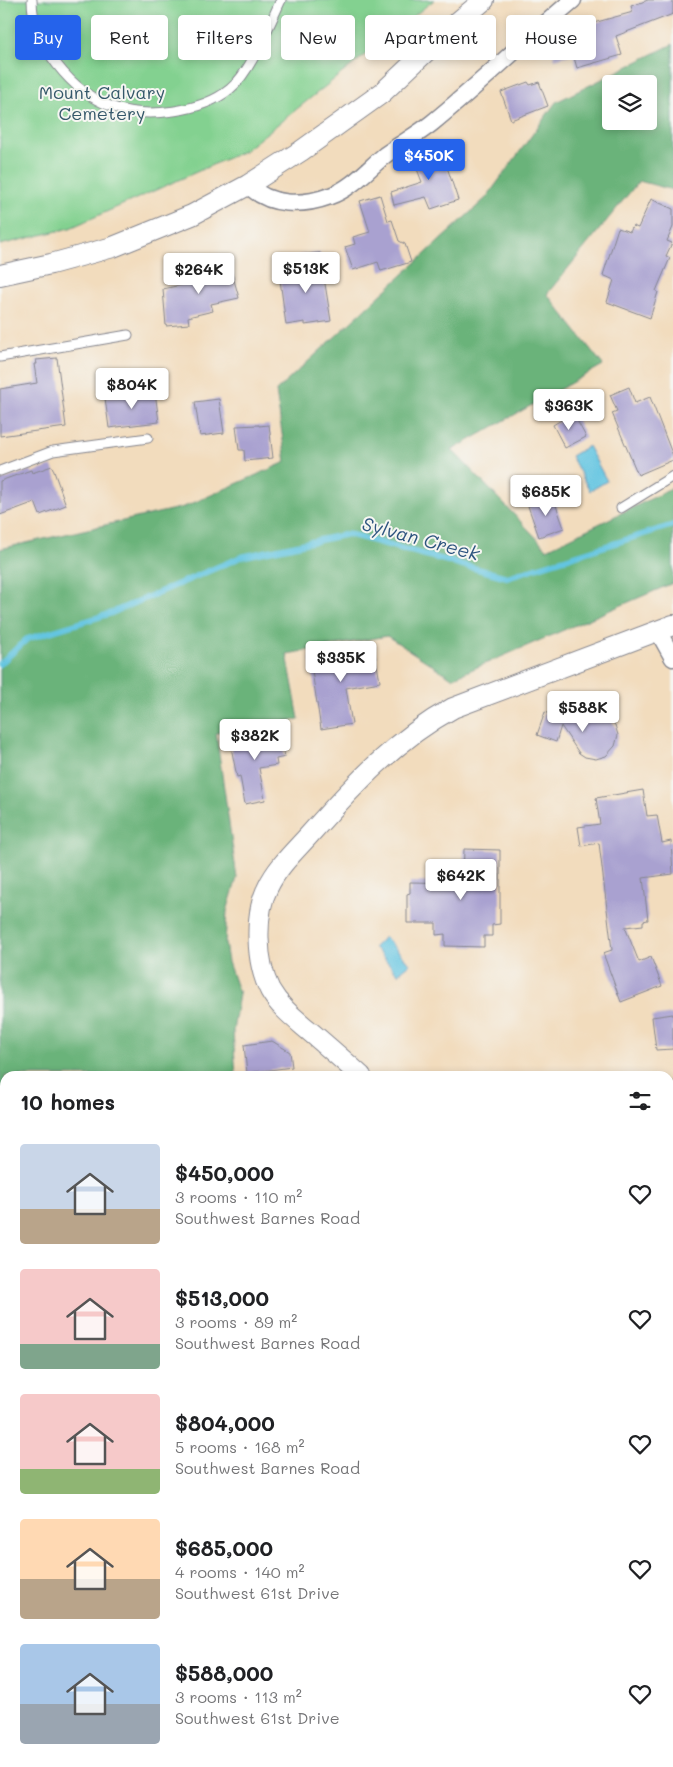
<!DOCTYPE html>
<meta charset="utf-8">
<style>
:root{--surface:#fff;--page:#f2f2f2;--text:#202124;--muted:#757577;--accent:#2563eb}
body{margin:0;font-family:Mali,sans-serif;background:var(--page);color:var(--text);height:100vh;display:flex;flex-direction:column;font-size:19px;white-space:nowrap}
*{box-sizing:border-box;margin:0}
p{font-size:16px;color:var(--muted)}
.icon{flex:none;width:28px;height:28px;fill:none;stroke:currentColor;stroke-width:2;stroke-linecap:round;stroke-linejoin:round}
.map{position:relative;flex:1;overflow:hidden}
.panel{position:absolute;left:0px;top:1071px;width:674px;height:696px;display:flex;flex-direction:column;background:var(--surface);border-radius:15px 15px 0 0;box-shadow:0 2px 8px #0003}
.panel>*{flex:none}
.guide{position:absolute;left:15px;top:15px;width:644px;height:45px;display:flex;gap:10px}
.tools{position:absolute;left:602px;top:75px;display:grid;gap:10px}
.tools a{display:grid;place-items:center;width:55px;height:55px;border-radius:5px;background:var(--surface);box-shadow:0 2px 8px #0003;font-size:25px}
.price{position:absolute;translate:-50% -42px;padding:0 11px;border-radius:5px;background:#fff;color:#222;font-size:16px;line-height:32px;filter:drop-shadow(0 1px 2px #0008)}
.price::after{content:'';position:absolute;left:50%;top:30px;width:15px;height:11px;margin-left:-8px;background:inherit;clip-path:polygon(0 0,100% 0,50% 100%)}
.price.selected{background:var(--accent);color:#fff}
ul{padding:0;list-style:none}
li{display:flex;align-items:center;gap:15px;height:125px;padding:0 20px}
li span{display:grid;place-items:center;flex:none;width:140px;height:100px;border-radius:5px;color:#555}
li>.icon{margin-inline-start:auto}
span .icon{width:60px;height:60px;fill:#fffc;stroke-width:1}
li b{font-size:21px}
h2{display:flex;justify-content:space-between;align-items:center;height:60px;padding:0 20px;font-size:21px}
.pill{padding:0 18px;border-radius:5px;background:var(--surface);box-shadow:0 2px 8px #0003;font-size:18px;line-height:45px}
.pill.selected{background:var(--accent);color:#fff}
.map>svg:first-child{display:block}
.green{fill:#83d190;stroke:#4f8077}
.forest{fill:#6ab37a;stroke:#42716c;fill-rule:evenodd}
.water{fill:#63c5e1;stroke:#3f7aa0}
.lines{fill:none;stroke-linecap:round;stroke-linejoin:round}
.stream{stroke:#63c5e1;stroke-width:6}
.building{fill:#a9a1d0}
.service-casing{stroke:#86868e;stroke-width:11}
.minor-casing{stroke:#86868e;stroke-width:19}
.tertiary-casing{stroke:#86868e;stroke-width:22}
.service{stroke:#fff;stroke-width:9}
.minor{stroke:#fff;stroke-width:16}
.tertiary{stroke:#fff;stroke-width:20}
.labels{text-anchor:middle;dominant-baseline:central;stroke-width:4;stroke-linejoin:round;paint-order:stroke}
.park-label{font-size:18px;fill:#35586a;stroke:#f6f6f2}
.water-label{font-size:19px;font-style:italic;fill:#2d547f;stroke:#f6f6f2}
</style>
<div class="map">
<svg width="673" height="1767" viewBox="0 0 673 1767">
<rect width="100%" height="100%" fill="#f6f6f2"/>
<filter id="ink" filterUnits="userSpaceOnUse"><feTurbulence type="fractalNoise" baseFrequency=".02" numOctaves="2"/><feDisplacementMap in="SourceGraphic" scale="10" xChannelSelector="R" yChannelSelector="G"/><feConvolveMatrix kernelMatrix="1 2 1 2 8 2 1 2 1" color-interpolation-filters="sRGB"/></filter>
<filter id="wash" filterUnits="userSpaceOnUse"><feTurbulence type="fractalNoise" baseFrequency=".0096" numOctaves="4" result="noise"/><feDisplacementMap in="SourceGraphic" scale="20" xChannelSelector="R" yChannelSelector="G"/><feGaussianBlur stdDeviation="1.12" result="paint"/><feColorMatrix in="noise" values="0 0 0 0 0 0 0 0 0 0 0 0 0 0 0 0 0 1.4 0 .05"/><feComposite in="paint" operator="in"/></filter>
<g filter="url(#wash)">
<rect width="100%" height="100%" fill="#f2dcbd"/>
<path class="green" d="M0 0H434L244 151 70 228 0 245Z"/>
<path class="forest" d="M673 44V190L639 181 547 294 603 365 452 450 547 549 673 488V583L452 678 387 636 287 654 299 719 216 733 237 878 227 911 225 943 228 962 239 994 233 1031 236 1076H5V1310L2 1290H0V549L184 507 286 462 276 391 486 198 556 102ZM611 84H649V121H611Z
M669 1080H673V1552L669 1549Z
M487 1762H662V1767H484Z"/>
<path class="water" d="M588 446 607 481 590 491 571 456Z
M385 937 410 964 398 974 374 947Z"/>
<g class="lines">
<path class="stream" d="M0 664 27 639 109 614 241 557 348 534 507 577 673 525"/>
</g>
<g id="blocks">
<path class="building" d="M648 0H673V14L616 36 622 55 577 68 573 54 555 59 549 39 580 29 579 27 633 12 631 6Z
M528 82 530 85 539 82 548 106 511 120 501 92Z
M440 146 458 200 431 209 426 197 394 205 391 192 422 182 412 156Z
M380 195 388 221 392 220 399 241 405 244 411 262 381 271 378 262 353 270 345 247 355 244 353 237 370 232 360 201Z
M651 199 673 209V227L667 241 672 243 666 256 670 258 656 291 658 292 650 318 607 302 614 280 603 275 618 228 630 232 633 226 638 228Z
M320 253 331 321 305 325V322L286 325 280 280 302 276 298 255Z
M229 262 239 298 211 304 213 311 188 317 189 324 166 326 163 289 203 280 200 269Z
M57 358 66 427 0 436V389L37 383 34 364H37L36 360Z
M629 387 635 403 650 397 673 456V460L638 475 612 413 617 411 610 395Z
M155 392 159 422 109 428 105 398Z
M219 399 224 433 200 436 195 402Z
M573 413 586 437 565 448 553 425Z
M259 425V426L269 425 273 458 245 461 244 450H239L236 426Z
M52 466 66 505 40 515 35 502 0 515V481L31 470 32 473Z
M553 497 564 528 539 537 528 506Z
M374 647 380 682 346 688 352 724 321 729 310 658Z
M545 712 577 723 583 717 593 713H602L615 725 618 735 615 746 606 756 596 759 585 757 579 753 561 726 556 742 537 735Z
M274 732 275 733H280L285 757 276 759 277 765 259 768 265 800 245 804 240 776 237 777 229 737 252 733V736Z
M643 790 647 816 657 815 662 843 671 841 673 874 643 878 648 920 643 921V925L625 927 639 962 651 957 662 986 621 1002 603 953 612 950 599 843 581 846 578 827 600 824 596 798Z
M464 849 500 850V924L492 925V936H484V947L445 946V934L436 935V923H407V894L410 893V882L463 883Z
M673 1014V1049L656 1050 652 1017Z
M272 1041 290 1052 292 1067 247 1073 244 1045Z"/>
</g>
</g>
<g filter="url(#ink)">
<use href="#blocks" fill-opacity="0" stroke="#86868e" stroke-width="1"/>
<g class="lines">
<g class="service-casing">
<path id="service" d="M32 0C32 44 72 93 113 107 146 119 202 112 230 89 251 72 269 25 281 0
M0 357 128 335
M0 471 53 451 148 438
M621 508 673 476"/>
</g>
<g class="minor-casing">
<path id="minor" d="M248 185C270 207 303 206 330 196 351 189 368 169 385 155 400 144 417 135 432 123 480 84 525 40 573 0
M658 631 673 658"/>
</g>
<g class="tertiary-casing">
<path id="tertiary" d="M0 275 51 264 113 247 192 215 248 185 301 151 382 93 452 27 484 0
M361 1076C343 1060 325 1044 307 1029 293 1017 279 1006 270 990 256 963 254 914 268 887 278 866 296 850 311 833 353 786 396 739 453 708L673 625
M669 1597 673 1602"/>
</g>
<use href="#service" class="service"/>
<use href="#minor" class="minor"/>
<use href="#tertiary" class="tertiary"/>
</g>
</g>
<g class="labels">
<g class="park-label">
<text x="102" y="92">Mount Calvary<tspan x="102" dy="21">Cemetery</tspan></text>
</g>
<g class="water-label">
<text transform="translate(421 538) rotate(15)">Sylvan Creek</text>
</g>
</g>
</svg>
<div class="tools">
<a><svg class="icon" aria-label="layers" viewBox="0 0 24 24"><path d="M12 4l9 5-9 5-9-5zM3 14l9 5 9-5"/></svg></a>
</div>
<b class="price selected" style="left:429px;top:181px">$450K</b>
<b class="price" style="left:306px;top:294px">$513K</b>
<b class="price" style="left:199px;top:295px">$264K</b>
<b class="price" style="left:132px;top:410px">$804K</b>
<b class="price" style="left:569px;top:431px">$363K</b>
<b class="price" style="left:546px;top:517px">$685K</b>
<b class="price" style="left:341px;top:683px">$335K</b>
<b class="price" style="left:583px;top:733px">$588K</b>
<b class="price" style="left:255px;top:761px">$382K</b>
<b class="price" style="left:461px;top:901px">$642K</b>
<div class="guide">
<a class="pill selected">Buy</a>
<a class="pill">Rent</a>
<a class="pill">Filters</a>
<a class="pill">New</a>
<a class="pill">Apartment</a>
<a class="pill">House</a>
</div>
<section class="panel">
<h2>10 homes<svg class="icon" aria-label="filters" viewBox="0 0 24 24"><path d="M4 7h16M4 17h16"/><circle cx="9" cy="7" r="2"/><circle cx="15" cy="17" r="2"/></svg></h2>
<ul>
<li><span style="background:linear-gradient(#c9d6e8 65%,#b9a48a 0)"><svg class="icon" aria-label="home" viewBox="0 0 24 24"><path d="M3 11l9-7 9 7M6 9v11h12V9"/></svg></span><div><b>$450,000</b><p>3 rooms · 110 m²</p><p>Southwest Barnes Road</p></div><svg class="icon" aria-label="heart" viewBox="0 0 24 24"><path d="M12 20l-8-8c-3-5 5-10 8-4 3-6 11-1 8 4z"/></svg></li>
<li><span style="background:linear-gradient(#f6c9c9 75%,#7fa58c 0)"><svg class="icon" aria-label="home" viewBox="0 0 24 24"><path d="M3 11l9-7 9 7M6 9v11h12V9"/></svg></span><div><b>$513,000</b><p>3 rooms · 89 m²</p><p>Southwest Barnes Road</p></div><svg class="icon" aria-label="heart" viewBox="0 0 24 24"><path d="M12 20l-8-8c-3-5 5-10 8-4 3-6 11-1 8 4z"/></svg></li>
<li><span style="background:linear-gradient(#f6c9c9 75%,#8fb573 0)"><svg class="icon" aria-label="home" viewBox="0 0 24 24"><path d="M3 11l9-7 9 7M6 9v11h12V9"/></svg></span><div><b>$804,000</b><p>5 rooms · 168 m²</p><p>Southwest Barnes Road</p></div><svg class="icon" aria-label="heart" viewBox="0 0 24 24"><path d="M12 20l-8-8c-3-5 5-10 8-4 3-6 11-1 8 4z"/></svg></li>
<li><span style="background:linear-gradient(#ffd9b3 60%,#b9a48a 0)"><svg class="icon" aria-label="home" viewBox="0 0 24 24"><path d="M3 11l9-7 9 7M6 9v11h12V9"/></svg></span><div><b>$685,000</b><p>4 rooms · 140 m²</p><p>Southwest 61st Drive</p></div><svg class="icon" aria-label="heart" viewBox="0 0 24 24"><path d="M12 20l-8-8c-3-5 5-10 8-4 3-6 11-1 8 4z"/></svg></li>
<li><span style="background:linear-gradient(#a9c7e8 60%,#9aa5b1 0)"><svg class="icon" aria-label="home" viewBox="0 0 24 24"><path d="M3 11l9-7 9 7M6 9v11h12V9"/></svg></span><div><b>$588,000</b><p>3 rooms · 113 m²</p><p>Southwest 61st Drive</p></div><svg class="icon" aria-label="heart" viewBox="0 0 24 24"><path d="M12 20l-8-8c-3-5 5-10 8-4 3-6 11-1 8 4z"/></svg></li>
</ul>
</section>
</div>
